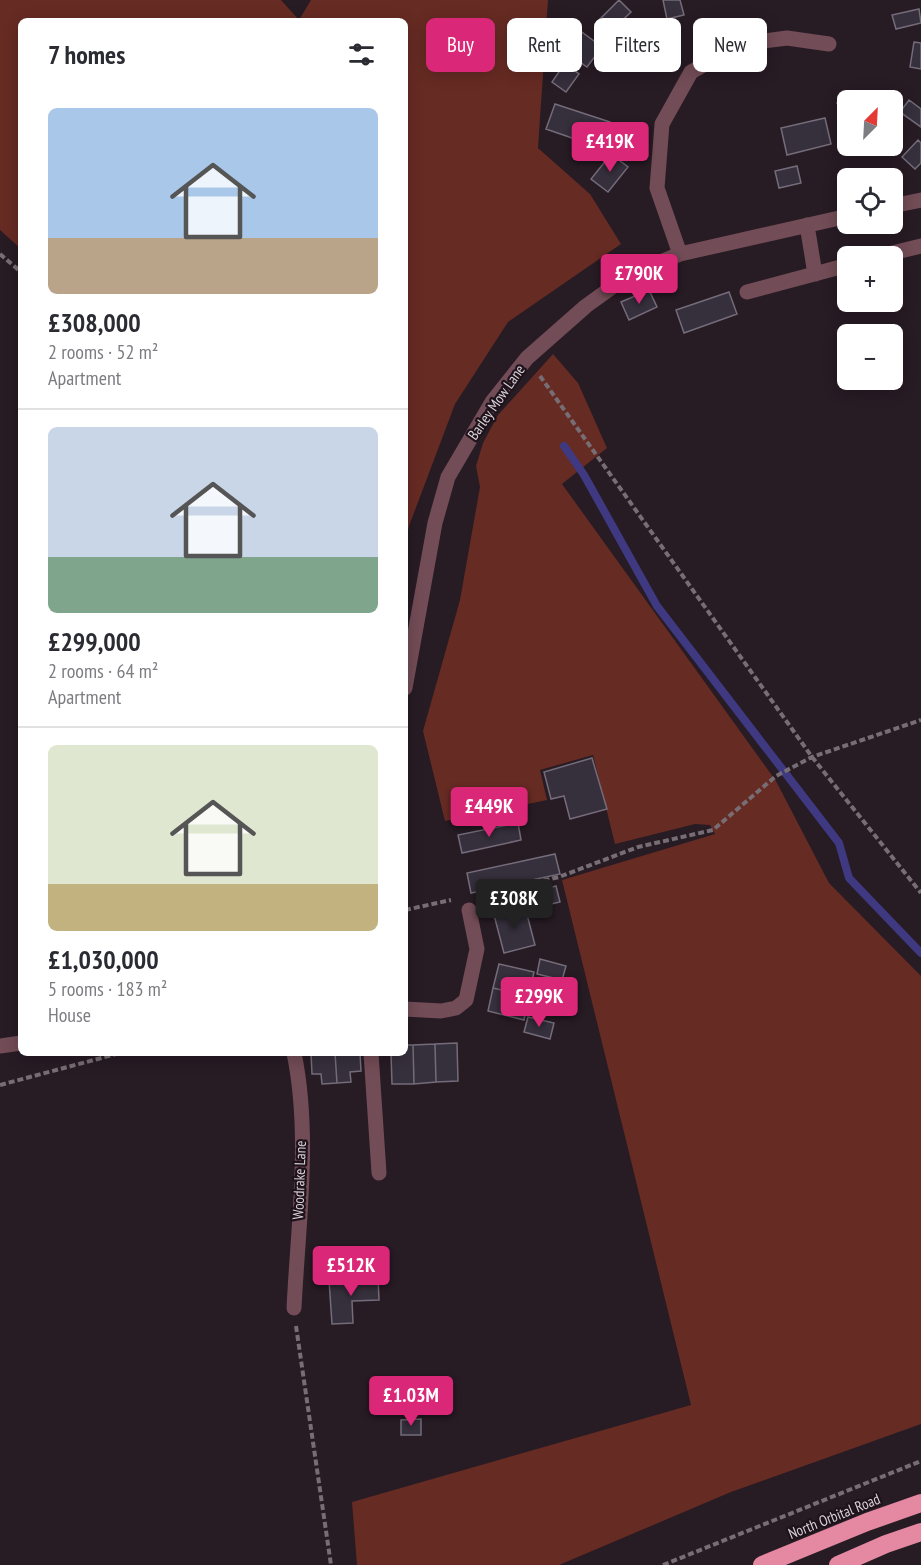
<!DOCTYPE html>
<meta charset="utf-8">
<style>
:root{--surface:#fff;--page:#f7f7f7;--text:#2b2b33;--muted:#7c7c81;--line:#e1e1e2;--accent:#db2777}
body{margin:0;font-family:"PT Sans Narrow",sans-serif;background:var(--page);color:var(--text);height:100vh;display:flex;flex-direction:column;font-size:22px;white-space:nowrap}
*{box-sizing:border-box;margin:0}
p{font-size:20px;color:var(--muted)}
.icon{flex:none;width:33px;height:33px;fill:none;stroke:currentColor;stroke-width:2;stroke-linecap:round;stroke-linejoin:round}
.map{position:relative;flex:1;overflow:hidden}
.drawer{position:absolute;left:18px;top:18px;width:390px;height:1038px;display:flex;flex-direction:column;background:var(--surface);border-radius:9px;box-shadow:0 3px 15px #0003}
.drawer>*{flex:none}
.guide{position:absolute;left:426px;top:18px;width:405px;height:54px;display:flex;gap:12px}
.needle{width:39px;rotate:24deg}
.tools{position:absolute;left:837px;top:90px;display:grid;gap:12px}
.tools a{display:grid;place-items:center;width:66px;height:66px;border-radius:9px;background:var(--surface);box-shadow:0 3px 15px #0003;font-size:30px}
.price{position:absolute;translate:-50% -51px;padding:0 14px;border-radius:6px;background:var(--accent);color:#fff;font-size:20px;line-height:39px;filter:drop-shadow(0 2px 3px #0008)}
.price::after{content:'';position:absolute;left:50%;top:36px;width:18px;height:14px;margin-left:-9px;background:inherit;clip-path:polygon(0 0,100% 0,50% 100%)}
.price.current{background:#222;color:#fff}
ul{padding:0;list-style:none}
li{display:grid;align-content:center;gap:12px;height:318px;padding:0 30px}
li+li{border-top:2px solid var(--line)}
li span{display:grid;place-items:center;height:186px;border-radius:9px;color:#555}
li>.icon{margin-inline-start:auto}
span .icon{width:108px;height:108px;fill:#fffc;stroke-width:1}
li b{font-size:26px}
h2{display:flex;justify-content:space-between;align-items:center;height:72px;padding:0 30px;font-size:26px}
.pill{padding:0 21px;border-radius:9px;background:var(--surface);box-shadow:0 3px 15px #0003;font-size:21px;line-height:54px}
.pill.current{background:var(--accent);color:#fff}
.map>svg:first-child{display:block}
.green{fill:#662b23}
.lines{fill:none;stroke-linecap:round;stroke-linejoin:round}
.stream{stroke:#3f3981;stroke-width:8}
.building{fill:#362f3c;stroke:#746c7a;stroke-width:1.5}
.path{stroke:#776d74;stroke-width:4;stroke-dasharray:6 3;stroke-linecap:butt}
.minor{stroke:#724c56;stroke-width:15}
.highway{stroke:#e588a1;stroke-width:18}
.labels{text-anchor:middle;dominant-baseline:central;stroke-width:4.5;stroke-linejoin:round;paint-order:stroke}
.street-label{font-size:15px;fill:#d9d1d7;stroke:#1e121b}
</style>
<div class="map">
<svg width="921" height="1565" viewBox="0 0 921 1565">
<rect width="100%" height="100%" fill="#271b24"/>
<path class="green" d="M0 0H281L299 20 311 0H548L538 148 590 194 621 244 508 322 455 404 409 526 405 543V21H21V249L0 230Z
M553 354 578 383 607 448 562 484 776 781 829 883 921 976V1424L731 1492 559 1565H357L352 1502 691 1405 562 880 715 834 710 825 695 824 615 844 593 755 540 770 547 800 445 821 423 731 460 600 480 487 476 466 483 443 498 415Z"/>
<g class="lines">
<path class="stream" d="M564 446 584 475 657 606 839 843 849 878 921 953"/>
</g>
<path class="building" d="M619 0 631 12 606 36 595 24Z
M663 0H680L684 15 667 19Z
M919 9 921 23 896 29 892 15Z
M575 27 602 47 587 67 560 48Z
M914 42 921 43V69L910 67Z
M565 63 579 74 566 92 552 82Z
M849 91 859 100H848V113L837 103Z
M909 100 921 109V127L900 112Z
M555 104 610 122 601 148 546 129Z
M825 118 831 144 787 155 781 128Z
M918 140 921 143V163L915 169 902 157Z
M611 154 628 167 608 192 591 179Z
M797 166 801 183 779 188 775 171Z
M649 290 657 307 629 320 621 302Z
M729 292 737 314 684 333 676 310Z
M592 758 607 809 570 819 564 796 551 799 544 772Z
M518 823 521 840 462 853 458 835Z
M555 854 560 874 471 893 467 873Z
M556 886 560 902 534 908 530 893Z
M525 907 535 945 504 953 494 915Z
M540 959 566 966 562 980 537 974Z
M499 964 534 972 532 981 543 983 539 999 493 988Z
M493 988 539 999 536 1012 526 1010 524 1020 488 1011Z
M528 1017 554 1023 550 1039 524 1032Z
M457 1043 458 1081 436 1082 435 1044Z
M435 1044 436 1082 414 1084 413 1045Z
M405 1045H413L414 1084H392L391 1053H405Z
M311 1053H335L337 1083 322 1084 321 1074H312Z
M335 1053H360L361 1071 350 1072 351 1082 337 1083Z
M378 1277 379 1300 352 1301 353 1323 332 1324 329 1280Z
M421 1419V1435H401V1420Z"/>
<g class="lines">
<path class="path" d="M0 254 21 272
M540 376 812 757 921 893
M482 894 559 877 638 847 713 830 776 776 812 757 921 720
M405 910 451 900
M0 1085 120 1053
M296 1326 331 1565
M663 1565 921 1461"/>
<path class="minor" d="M892 206 921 200
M807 225 815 274
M680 254 657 188 662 124 691 72 741 44 787 38 829 44
M880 256 921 246
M747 292 848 265
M405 688 435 523 448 477 492 402 527 358 586 306 629 275 680 254 848 216
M405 1009 441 1011 456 1008 466 1000 477 949 469 910
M0 1046 21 1043
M371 1053 379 1173
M294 1308C298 1225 311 1135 294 1053"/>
<path class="highway" d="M762 1565 867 1522 921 1503
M838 1565 886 1544 921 1532"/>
</g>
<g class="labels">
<g class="street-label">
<text transform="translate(496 402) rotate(-55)">Barley Mow Lane</text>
<text transform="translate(299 1180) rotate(-88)">Woodrake Lane</text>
<text transform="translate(834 1516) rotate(-22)">North Orbital Road</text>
</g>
</g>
</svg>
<div class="tools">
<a><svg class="needle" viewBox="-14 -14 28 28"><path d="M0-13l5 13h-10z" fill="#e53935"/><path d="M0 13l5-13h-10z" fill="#7c7c81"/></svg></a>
<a><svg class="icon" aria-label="locate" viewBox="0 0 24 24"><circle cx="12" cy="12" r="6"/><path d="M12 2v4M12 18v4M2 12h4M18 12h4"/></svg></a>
<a>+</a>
<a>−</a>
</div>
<b class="price" style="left:610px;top:173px">£419K</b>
<b class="price" style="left:639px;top:305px">£790K</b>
<b class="price" style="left:489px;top:838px">£449K</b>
<b class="price current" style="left:514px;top:930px">£308K</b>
<b class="price" style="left:539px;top:1028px">£299K</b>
<b class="price" style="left:351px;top:1297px">£512K</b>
<b class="price" style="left:411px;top:1427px">£1.03M</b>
<div class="guide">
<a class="pill current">Buy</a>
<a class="pill">Rent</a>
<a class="pill">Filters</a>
<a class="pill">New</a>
</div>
<section class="drawer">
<h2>7 homes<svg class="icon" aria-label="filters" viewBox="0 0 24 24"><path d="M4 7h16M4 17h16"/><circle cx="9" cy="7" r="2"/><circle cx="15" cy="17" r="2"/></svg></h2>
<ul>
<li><span style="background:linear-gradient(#a9c7e8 70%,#b9a48a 0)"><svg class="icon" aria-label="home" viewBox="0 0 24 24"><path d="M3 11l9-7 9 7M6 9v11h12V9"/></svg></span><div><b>£308,000</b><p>2 rooms · 52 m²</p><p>Apartment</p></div></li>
<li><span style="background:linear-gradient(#c9d6e8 70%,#7fa58c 0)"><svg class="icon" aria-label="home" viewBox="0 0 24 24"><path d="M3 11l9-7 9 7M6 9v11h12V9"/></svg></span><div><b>£299,000</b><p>2 rooms · 64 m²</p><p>Apartment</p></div></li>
<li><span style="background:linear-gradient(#dfe7d0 75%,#c2b280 0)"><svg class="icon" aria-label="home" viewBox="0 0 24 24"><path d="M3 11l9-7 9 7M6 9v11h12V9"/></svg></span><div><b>£1,030,000</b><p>5 rooms · 183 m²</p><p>House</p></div></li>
</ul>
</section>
</div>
